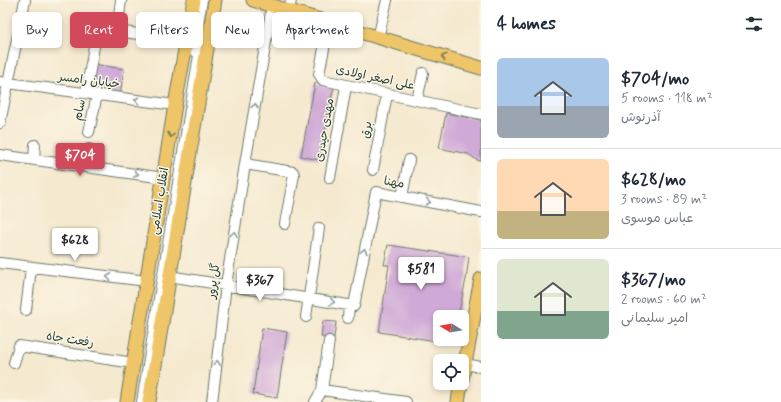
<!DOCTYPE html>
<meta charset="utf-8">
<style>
:root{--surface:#fff;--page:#f6f6f7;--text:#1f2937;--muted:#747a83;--line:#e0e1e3;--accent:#d1495b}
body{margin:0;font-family:Mynerve,"Playpen Sans Arabic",sans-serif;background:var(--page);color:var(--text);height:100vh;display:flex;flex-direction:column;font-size:15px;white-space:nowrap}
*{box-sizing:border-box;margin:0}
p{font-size:13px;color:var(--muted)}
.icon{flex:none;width:22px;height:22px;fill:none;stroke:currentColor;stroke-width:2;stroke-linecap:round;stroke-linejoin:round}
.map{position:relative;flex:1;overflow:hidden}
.panel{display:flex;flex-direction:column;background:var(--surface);width:300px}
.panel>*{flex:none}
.top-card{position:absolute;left:12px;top:12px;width:380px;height:36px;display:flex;gap:8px}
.needle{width:26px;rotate:281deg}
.tools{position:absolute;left:433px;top:310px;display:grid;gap:8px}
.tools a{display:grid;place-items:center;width:36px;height:36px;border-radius:6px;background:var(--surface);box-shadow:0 2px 6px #0003;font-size:20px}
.price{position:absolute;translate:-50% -34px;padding:0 9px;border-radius:4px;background:#fff;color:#222;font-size:13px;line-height:26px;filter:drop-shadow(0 1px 2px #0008)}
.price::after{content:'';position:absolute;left:50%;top:24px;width:12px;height:9px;margin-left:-6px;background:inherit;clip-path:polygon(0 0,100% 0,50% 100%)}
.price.selected{background:var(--accent);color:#fff}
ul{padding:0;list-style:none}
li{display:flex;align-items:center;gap:12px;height:100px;padding:0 16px}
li+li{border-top:1px solid var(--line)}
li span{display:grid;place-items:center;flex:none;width:112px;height:80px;border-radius:6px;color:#555}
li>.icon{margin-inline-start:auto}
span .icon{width:48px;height:48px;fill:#fffc;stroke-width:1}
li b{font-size:17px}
h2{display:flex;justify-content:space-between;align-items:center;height:48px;padding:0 16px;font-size:17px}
.chip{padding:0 14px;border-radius:6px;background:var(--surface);box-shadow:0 2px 6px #0003;font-size:14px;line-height:36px}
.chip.selected{background:var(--accent);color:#fff}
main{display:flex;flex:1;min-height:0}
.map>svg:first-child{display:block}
.building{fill:#d0aad7}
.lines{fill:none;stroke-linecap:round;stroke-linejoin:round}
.minor-casing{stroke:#6a796a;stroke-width:12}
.major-casing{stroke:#6a796a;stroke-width:15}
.minor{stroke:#fff;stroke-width:10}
.major{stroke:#eec569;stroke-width:13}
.oneway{stroke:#7c7a4c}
.oneway2{stroke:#8f9e9a}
.labels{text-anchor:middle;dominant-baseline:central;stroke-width:3;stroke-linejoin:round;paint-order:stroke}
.street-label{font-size:12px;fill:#1f3d34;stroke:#fcf5e5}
</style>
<main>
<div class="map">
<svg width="481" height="402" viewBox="0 0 481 402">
<rect width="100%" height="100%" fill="#fcf5e5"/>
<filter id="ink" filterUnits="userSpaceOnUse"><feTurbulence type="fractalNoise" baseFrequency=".025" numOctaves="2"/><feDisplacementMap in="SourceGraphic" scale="8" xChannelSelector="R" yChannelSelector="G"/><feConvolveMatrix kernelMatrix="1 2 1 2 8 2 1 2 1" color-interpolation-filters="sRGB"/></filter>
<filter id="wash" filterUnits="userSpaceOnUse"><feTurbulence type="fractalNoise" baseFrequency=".012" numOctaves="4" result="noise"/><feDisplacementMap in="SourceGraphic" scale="16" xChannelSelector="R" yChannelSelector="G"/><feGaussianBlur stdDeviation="0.9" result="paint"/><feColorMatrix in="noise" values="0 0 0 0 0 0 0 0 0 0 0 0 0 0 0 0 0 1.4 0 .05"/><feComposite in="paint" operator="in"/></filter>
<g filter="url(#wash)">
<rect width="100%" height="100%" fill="#f5e9cf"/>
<g id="blocks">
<path class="building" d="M93 64 124 69 120 96 89 91Z
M315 83 334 86 319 160 301 156Z
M446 113 481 120V161L477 160 468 154 439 148Z
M388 245 469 257 466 279 458 317H440L436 341 379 332 389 265H384Z
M323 321 336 322 334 338 321 337Z
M262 328 287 332 277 398 253 394Z"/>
</g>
</g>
<g filter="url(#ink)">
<use href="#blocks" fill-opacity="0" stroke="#6a796a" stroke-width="1"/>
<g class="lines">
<g class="minor-casing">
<path id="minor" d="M121 0 117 31 187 41
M289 11 291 0
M329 23 319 74 323 80 481 114
M378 38 387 0
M194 51 202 0
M0 82 175 105
M86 93 97 29
M417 100 423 73
M0 123 25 0
M89 132 97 95
M0 155 164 178
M34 159 35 145
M245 164 293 172 294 175 285 224
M86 167 89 149
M373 170 387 94
M330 178 346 86
M402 197 409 160
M0 263 147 281
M169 276 354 306 376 192 481 212
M26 310 31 268
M306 317 319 228
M348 318 349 305
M14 363 19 346 134 363
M465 364 481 367
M322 390 406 402
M142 402 201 43
M212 402 226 285 245 164 272 6
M315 402 322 390 329 341"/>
</g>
<g class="major-casing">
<path id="major" d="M253 0 481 68
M462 379 481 279
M127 402 175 105 194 0
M149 402 215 0
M458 402 461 383"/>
</g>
<use href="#minor" class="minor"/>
<use href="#major" class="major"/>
</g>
<defs><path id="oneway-chevron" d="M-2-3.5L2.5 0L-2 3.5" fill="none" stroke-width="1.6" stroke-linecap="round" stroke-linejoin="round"/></defs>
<g class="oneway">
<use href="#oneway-chevron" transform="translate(444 57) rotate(-163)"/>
<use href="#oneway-chevron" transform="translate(171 135) rotate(99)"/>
</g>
<g class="oneway2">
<use href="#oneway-chevron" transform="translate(137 100) rotate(-173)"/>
<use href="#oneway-chevron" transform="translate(255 106) rotate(-80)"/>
<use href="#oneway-chevron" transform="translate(136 174) rotate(8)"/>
<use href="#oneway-chevron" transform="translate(428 202) rotate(11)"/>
<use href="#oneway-chevron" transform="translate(234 234) rotate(-81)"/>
<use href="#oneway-chevron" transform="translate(364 251) rotate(-79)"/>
<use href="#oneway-chevron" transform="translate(109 277) rotate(-173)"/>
<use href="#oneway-chevron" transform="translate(332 302) rotate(9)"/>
<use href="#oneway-chevron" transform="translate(217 363) rotate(-83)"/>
</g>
</g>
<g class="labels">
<g class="street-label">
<text transform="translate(375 78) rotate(12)">علی اصغر اولادی</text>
<text transform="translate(89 81) rotate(7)">خیابان رامسر</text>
<text transform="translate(80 110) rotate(-78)">سام</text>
<text transform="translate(325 130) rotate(-80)">مهدی حیدری</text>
<text transform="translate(367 130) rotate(-79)">برق</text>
<text transform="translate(394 183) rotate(10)">مهنا</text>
<text transform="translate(160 201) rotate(-81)">انقلاب اسلامی</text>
<text transform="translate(214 281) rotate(-82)">گل پرور</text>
<text transform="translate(70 340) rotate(9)">رفعت جاه</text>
</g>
</g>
</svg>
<div class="tools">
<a><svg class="needle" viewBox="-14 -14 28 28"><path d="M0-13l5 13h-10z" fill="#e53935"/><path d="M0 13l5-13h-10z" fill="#747a83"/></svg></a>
<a><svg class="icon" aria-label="locate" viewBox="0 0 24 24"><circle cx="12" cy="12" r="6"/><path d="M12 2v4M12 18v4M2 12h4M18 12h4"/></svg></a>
</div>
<b class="price selected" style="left:80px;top:177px">$704</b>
<b class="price" style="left:75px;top:262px">$628</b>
<b class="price" style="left:421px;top:291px">$581</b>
<b class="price" style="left:260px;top:302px">$367</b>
<div class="top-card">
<a class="chip">Buy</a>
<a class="chip selected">Rent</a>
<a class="chip">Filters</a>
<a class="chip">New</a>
<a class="chip">Apartment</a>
</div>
</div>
<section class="panel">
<h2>4 homes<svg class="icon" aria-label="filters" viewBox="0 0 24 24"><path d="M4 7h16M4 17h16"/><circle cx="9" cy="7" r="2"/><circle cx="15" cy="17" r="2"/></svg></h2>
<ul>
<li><span style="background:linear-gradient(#a9c7e8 60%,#9aa5b1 0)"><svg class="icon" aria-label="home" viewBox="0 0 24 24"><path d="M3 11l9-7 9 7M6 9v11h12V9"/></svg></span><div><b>$704/mo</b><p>5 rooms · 118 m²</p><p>آذرنوش</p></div></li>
<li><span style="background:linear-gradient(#ffd9b3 65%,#c2b280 0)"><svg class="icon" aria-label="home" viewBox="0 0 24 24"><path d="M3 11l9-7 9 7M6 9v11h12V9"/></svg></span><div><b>$628/mo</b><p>3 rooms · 89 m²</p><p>عباس موسوی</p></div></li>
<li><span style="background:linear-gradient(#dfe7d0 65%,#7fa58c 0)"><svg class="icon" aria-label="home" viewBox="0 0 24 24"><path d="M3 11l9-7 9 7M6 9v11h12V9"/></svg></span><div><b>$367/mo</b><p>2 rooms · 60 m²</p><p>امیر سلیمانی</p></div></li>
</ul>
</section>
</main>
